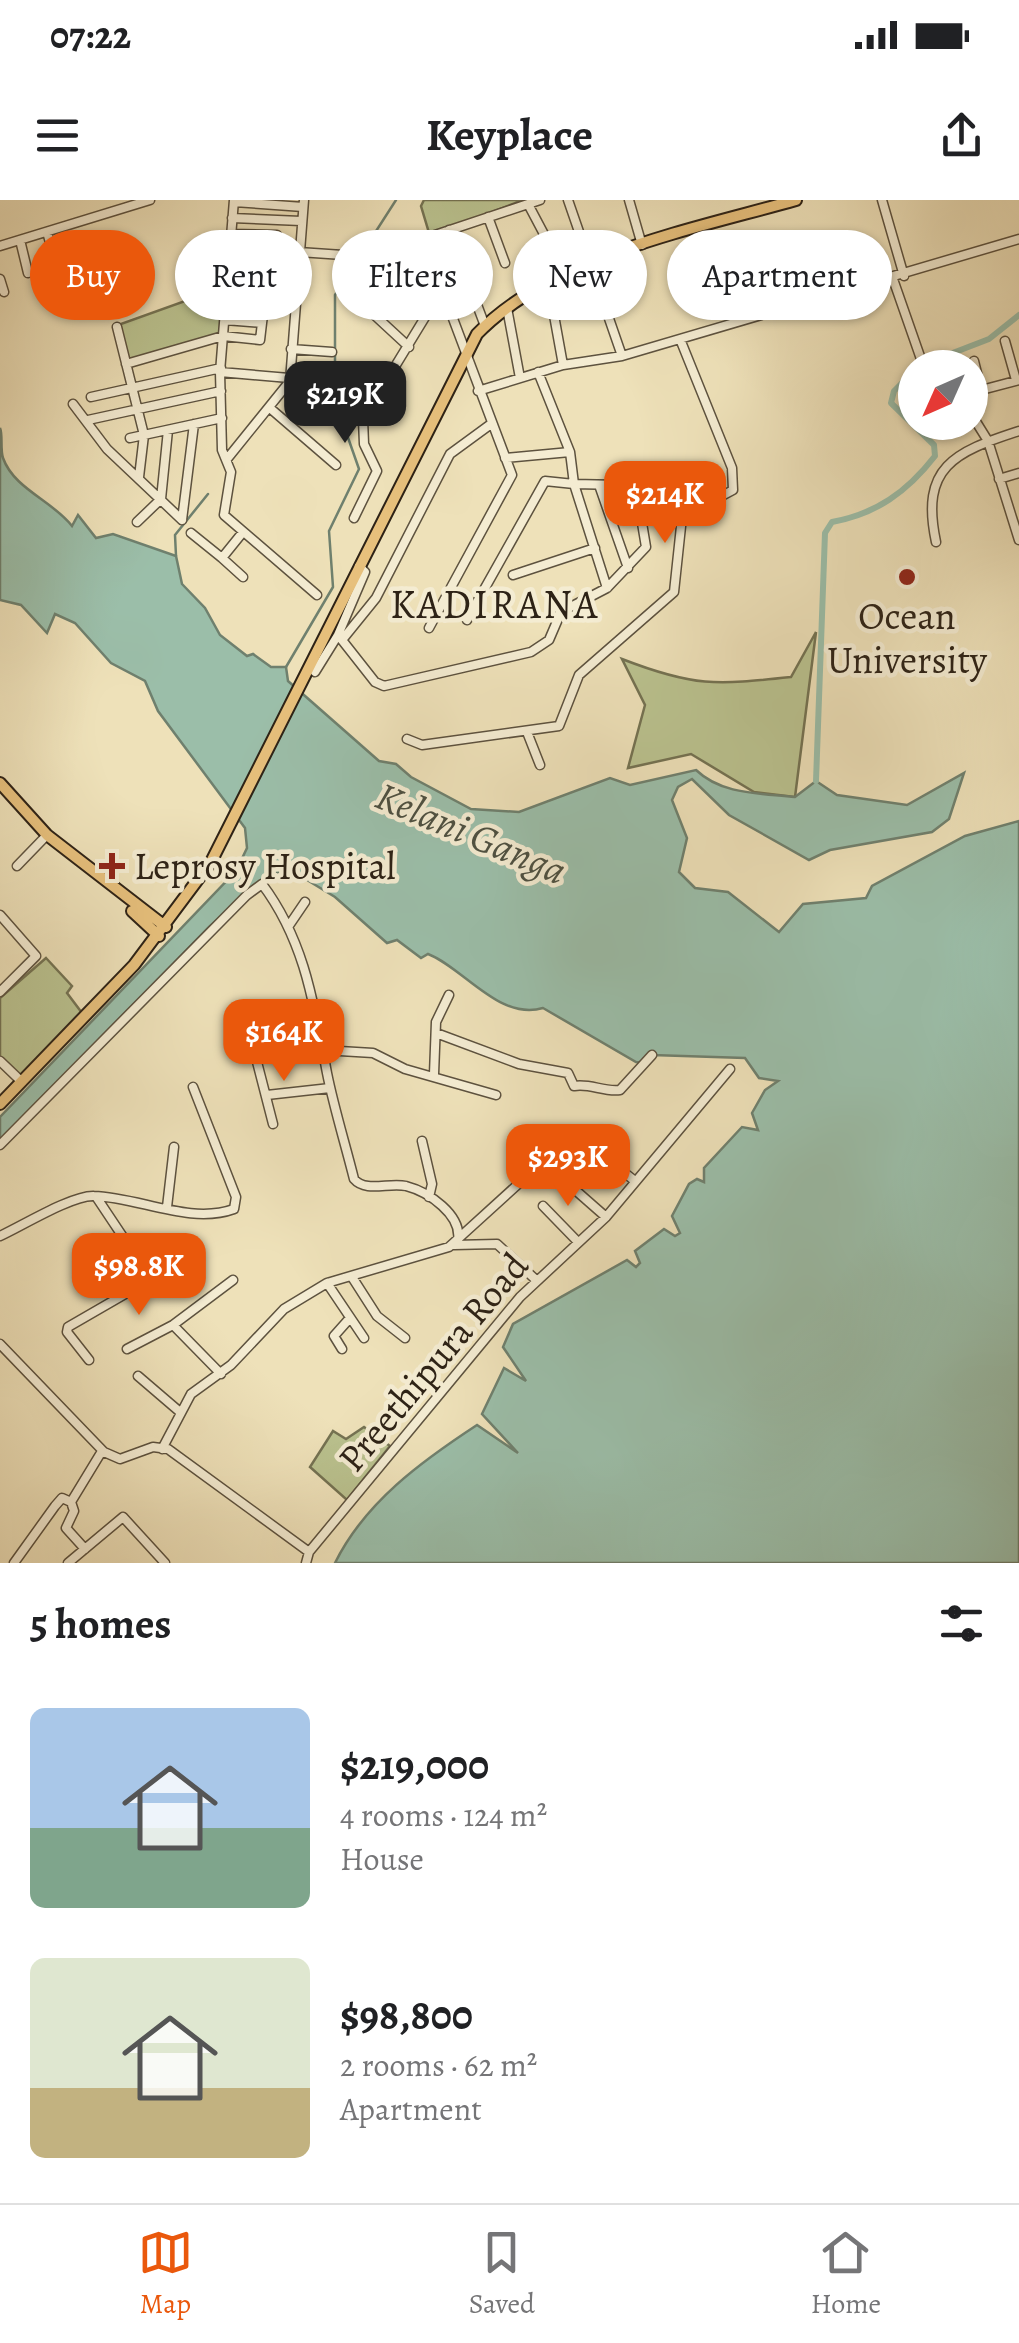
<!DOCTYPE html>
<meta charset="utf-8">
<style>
:root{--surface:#fff;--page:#f2f2f2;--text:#202124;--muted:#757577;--line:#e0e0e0;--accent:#ea580c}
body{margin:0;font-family:Alegreya,serif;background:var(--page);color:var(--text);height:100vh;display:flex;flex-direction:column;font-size:38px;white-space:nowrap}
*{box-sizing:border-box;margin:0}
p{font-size:32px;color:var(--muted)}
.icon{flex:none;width:55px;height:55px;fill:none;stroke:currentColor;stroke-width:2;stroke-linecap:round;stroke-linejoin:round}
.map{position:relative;height:1363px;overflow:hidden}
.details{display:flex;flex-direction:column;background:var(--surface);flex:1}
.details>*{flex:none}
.hud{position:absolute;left:30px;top:30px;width:960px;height:90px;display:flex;gap:20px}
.needle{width:65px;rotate:225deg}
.buttons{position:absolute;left:898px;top:150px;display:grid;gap:20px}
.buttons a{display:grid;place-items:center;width:90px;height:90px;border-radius:50%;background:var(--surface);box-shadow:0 2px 8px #0004;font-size:50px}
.price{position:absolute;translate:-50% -85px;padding:0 22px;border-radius:20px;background:var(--accent);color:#fff;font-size:32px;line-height:65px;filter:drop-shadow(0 2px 5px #0008)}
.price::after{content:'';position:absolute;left:50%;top:60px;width:30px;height:22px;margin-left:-15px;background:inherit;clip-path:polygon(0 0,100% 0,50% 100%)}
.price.current{background:#222;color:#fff}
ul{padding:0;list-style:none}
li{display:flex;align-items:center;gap:30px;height:250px;padding:0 30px}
li span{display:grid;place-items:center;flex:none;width:280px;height:200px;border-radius:15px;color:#555}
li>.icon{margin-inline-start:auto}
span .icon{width:120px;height:120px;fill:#fffc;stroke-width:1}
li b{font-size:42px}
h2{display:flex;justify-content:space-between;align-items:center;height:120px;padding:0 30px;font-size:42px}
.pill{padding:0 35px;border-radius:45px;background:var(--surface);box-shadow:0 2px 8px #0004;font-size:35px;line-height:90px}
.pill.current{background:var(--accent);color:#fff}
.status{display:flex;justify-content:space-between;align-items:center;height:70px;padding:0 50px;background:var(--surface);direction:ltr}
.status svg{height:28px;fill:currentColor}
header{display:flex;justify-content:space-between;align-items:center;height:130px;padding:0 30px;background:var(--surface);font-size:45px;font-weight:700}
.tab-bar{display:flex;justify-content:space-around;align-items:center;height:140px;border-top:2px solid var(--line);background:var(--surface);font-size:28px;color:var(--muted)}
.tab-bar a{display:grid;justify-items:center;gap:5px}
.tab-bar .current{color:var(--accent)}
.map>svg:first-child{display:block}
.green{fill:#bac28f;stroke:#747252;stroke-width:2.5}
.water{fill:#9bbea9;stroke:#6f806e;stroke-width:2.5}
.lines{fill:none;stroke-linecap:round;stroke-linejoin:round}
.stream{stroke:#6f806e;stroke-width:2.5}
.canal{stroke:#9bbea9;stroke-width:6}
.minor-casing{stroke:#5d523f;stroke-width:11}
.major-casing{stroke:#2d2216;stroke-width:14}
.minor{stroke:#f4ecd2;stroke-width:8}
.major{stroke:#e7c07c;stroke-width:10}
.poi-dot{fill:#8f2418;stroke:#f4ecd2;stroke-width:4}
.labels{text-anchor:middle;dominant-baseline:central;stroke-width:9;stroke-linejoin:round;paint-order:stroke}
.poi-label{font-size:38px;fill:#2d2216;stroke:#f4ecd2}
.street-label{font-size:38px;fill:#2d2216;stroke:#f4ecd2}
.neighbourhood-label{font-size:40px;letter-spacing:2.5px;fill:#2d2216;stroke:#f4ecd2}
.water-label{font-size:40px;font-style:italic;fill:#4e5142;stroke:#f4ecd2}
</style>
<div class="status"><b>07:22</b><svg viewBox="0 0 49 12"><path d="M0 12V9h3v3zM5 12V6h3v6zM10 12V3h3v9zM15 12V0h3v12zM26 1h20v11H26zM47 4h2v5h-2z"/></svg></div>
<header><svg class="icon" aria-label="menu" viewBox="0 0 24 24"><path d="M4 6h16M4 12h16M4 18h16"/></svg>Keyplace<svg class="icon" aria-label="share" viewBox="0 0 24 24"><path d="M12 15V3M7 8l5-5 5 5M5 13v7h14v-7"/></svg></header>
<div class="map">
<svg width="1019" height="1363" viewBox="0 0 1019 1363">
<rect width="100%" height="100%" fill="#eee1b9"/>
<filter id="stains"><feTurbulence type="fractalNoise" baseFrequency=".002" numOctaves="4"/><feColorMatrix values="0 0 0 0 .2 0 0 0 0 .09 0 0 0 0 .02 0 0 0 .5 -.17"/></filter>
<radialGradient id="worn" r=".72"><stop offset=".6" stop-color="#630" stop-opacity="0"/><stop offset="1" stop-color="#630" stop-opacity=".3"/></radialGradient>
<path class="green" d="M424 0H523L430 36 421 6Z
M224 87 221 138 127 162 118 125Z
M816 432 795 597 754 592 691 554 628 568 645 505 622 459C694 487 715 485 791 477Z
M46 758 72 786 67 793 82 813 21 878 0 856V798Z
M364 1227 390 1246 347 1300 310 1267 333 1231 346 1239Z"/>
<path class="water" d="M0 228C3 235 0 249 3 258 14 289 53 301 72 326L78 315 96 338 113 334 176 356 182 384 205 408 220 435 247 456 253 454 271 467H286L288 481 379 561 396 564 411 577 471 609 519 612 610 578 630 585 696 570C722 595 760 593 795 597L816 581 837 595 907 605 964 573 949 619 932 632 830 650 809 660 729 615 692 579 678 587 672 600 687 638 679 672 695 688 728 692 779 732 803 704 866 698 872 686 965 636 1019 621V1363H335C365 1302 422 1261 477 1225L518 1253 482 1214 504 1168 526 1181 503 1147 513 1124 627 1060 636 1067 640 1063 635 1051 664 1029 675 1036 680 1033 672 1016 689 984 697 979 704 982V968L742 927 758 930 752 913 765 890 778 881 759 878 745 858 652 855 644 863 636 862 543 808C499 821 464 768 428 754L421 758 397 740 387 743 335 697 289 669 267 676 209 727 0 941V917L236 671 247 648 245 628 158 511 145 481 111 463 75 423 55 414 47 433 21 405 0 400Z"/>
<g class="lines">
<path class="stream" d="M176 356 175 335 208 294
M286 467 333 387 329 331 359 269 345 229 335 215V95L396 0"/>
<path class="canal" d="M919 166 989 139 1019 115
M816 581 825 333 832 322C876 314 907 292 935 256L934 245 891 203 894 191 915 170"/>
<g class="minor-casing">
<path id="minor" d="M234 0 220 172 222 250 231 272 224 315 317 395
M568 0 622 156
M629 0 642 45
M882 0 904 76
M234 2 303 7
M528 4 546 38
M488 17 505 63
M232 18 301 21
M449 30 485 126
M47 32 59 74
M230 34 277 35
M20 40 28 73
M0 46 150 0
M229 49 299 55
M299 52 343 55
M228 67 297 72
M0 79 4 92
M893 79 922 162
M548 82 563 165
M227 83 295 88
M389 87 369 110 409 147
M507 108 520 178
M249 122 251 85
M262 123 267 86
M117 127 144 235 139 277
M1005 141 1016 180
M291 149 332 152
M974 161 981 189
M126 164 223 136 260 140 262 123 225 120
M220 172 289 178
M478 191 563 165 622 156 1019 39
M970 193 1019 180
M91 197 221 168
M73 204 107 249 182 320
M271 209 336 265
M970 212 988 241 1019 340
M88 220 221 191
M130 238 222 218
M505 258 570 252
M227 259 290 181 304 0
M999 279 1019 273
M599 285 628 368
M354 318 377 271 364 244 363 219 441 91
M182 320 194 224
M137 322 161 299 168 230
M191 333 222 358 243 332
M936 342C920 267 954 252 1019 231
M222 358 243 377
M359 366 365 372 338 435 375 482 384 486 531 452 549 440 561 412 607 388 646 347 640 311 620 285 574 284 570 252 538 172
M513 375 595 348
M467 420 545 281 574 284 607 388
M429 428 512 275 423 39 540 0
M342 440 376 398 450 254 491 224
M315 472 338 435
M527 532 540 565
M407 539 422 545 559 526 579 475 674 392 682 317 733 290 732 268 680 139
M17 666 47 635
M0 715 36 756 0 792
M288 727 305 702
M436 833 519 864 568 873 574 886C590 883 603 892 620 890L652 855
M323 850 373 853 405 869 496 895
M256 858 273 924
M0 861 22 882
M434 874 436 822 449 795
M267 895 330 888
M422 941 432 984 429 997
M0 945 247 695 262 684C305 741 314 805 327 873 334 908 345 943 354 979 366 993 389 982 406 986 429 992 462 1015 458 1040
M543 1006 578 1042
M167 1007 174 947
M606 1017 565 981 603 956 635 981
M0 1036C22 1026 72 995 94 996 138 997 190 1025 234 1009L236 997 193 887
M454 1045 497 1044 535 1079
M352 1077 377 1116 405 1138
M327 1083 364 1138
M173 1125 221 1174
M0 1144 104 1252 120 1259 153 1247 168 1249 309 1352
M127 1149 173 1125 233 1080
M342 1149 334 1136 350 1118
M89 1160 67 1132 68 1127 151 1079 97 998
M138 1176 180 1212
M162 1249 191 1194 231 1165 284 1109 327 1083 449 1047 537 967
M71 1302 74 1311 66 1328 85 1349
M14 1363 55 1306 62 1298 71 1302 102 1251
M68 1363 123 1317 165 1363
M306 1363 309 1352 520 1097 606 1017 730 869"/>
</g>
<g class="major-casing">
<path id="major" d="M0 583 47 635 166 727
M132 711 159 736
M0 904 134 765 211 662 477 134C552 56 694 29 796 0"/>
</g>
<use href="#minor" class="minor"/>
<use href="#major" class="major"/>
</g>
<g class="poi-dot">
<circle cx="907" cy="377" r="10"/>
<path d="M107 651h10v10h10v10h-10v10h-10v-10h-10v-10h10z"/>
</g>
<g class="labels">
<g class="poi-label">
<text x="907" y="416">Ocean<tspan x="907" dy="44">University</tspan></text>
<text x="134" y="666" text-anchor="start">Leprosy Hospital</text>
</g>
<g class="street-label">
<text transform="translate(433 1162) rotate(-50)">Preethipura Road</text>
</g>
<g class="neighbourhood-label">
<text x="495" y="404">KADIRANA</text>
</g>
<g class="water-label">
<text transform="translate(471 633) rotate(23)">Kelani Ganga</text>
</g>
</g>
<rect width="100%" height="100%" filter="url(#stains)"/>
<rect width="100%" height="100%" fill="url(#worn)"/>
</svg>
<div class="buttons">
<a><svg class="needle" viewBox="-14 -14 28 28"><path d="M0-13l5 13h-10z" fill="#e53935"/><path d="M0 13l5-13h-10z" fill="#757577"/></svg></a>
</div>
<b class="price current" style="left:345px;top:246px">$219K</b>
<b class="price" style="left:665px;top:346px">$214K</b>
<b class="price" style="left:284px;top:884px">$164K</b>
<b class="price" style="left:568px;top:1009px">$293K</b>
<b class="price" style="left:139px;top:1118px">$98.8K</b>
<div class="hud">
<a class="pill current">Buy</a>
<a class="pill">Rent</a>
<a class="pill">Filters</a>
<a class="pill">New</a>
<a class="pill">Apartment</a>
</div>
</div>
<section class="details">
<h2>5 homes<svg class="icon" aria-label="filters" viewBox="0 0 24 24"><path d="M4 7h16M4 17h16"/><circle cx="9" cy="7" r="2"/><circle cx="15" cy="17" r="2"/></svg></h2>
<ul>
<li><span style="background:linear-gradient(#a9c7e8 60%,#7fa58c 0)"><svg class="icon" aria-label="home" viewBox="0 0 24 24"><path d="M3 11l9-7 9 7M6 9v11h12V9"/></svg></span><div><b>$219,000</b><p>4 rooms · 124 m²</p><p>House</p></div></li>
<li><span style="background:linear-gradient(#dfe7d0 65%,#c2b280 0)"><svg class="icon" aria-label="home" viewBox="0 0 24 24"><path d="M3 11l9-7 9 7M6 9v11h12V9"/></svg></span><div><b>$98,800</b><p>2 rooms · 62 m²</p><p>Apartment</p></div></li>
</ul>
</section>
<nav class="tab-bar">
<a class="current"><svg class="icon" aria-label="map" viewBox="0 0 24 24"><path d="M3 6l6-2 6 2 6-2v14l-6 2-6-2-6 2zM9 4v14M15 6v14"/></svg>Map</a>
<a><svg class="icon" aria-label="saved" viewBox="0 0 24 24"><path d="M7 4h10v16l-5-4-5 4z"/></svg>Saved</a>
<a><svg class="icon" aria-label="home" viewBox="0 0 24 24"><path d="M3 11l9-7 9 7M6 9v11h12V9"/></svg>Home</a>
</nav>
